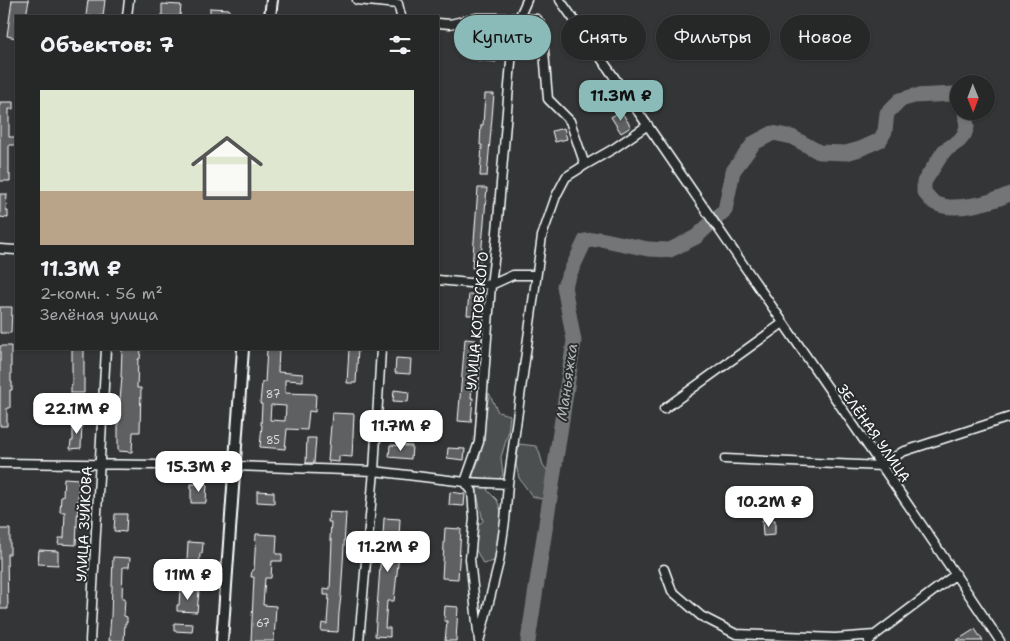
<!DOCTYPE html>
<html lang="ru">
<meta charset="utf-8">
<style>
:root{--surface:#262828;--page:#323434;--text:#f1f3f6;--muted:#a4a6a8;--line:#424445;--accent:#8bbbb9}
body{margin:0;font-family:"Shantell Sans",sans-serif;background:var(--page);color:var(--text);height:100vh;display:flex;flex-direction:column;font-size:19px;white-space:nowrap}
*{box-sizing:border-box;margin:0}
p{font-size:16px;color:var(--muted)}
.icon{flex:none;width:28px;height:28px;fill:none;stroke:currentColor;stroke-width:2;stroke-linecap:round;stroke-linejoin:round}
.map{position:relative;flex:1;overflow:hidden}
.side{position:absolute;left:15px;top:15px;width:424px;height:335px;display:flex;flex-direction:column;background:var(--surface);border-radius:0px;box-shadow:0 1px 4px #0004,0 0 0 1px var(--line)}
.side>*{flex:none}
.banner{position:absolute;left:454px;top:15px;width:475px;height:45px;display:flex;gap:10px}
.needle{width:32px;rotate:179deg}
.fabs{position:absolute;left:950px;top:75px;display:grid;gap:10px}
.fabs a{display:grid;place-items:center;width:45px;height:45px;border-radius:50%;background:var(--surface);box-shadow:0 1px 4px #0004,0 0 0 1px var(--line);font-size:25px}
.price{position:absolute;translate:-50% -42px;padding:0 11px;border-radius:10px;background:#fff;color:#222;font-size:16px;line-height:32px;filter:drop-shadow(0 1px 2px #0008)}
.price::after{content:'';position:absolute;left:50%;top:30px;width:15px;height:11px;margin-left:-8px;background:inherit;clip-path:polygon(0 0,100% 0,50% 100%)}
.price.current{background:var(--accent);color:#111}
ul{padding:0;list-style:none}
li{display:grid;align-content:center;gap:10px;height:265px;padding:0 25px}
li span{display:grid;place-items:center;height:155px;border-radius:0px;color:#555}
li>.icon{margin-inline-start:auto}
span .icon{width:90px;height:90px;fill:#fffc;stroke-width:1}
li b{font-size:21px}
h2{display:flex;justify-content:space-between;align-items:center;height:60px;padding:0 25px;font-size:21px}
.pill{padding:0 18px;border-radius:22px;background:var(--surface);box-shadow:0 1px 4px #0004,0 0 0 1px var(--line);font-size:18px;line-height:45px}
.pill.current{background:var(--accent);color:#111}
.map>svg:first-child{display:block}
.green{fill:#4c4f50;stroke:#a6a7a8}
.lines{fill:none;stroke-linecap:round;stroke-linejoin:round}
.river{stroke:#737576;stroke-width:15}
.building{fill:#5f6162;stroke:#fff;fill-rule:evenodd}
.minor-casing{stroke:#fff;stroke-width:11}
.major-casing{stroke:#fff;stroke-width:14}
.minor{stroke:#2a2d2e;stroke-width:8}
.major{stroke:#2a2d2e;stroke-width:10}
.labels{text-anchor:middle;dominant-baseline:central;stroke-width:4;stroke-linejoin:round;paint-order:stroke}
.number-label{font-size:11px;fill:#d7d8d8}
.street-label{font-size:14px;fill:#fff;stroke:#2a2d2e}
.water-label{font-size:15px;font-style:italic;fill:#b2b3b4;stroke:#2a2d2e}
</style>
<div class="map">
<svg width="1010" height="641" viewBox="0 0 1010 641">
<rect width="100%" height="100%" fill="#333536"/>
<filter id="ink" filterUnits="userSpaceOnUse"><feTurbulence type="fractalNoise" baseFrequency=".02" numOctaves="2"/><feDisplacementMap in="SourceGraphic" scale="10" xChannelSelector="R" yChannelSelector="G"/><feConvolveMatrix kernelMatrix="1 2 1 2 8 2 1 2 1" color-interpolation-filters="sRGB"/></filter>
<g filter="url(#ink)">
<path class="green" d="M489 393 498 412 510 415 508 434 501 457 503 475 487 490 497 500 501 511 499 543 494 561 483 564 474 546 476 527 483 521 473 475 480 457Z
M519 444 536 446 539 451 543 465 551 475 547 495 541 499 532 496 519 478 516 464Z"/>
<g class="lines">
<path class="river" d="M965 111 967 127 964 135 959 141 944 151 924 182V192C927 195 931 201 935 203 953 213 992 202 1010 194
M528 641 574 341 564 286 585 241 600 239 648 249 670 250 696 237 725 210 733 171 754 143 773 133 792 137 819 152 846 153 860 149 880 140 885 131 887 113 900 100 914 96 954 94 959 101"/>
</g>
<path class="building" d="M12 0H29L26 16H16V38L7 36Z
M88 0H105L103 16H86Z
M162 4 181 5 180 16H162Z
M210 8 229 9V16H210Z
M478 46 497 47 496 62 477 60Z
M485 94H494L487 176H480L482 145H480L481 125H483Z
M0 102H13V109H9V137H16V145H9V174H10V181H0Z
M621 111 631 127 621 133 611 117Z
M564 128 567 139 555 142 552 131Z
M478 188H487L480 268H472Z
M0 194H7L6 211H8V218L0 217Z
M469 294H478L476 315H467Z
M0 307H12L11 333H0Z
M465 339 476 340 471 398H473L471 422 458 421Z
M0 346H11V382H12V390H10V408H7V426H0Z
M72 349H84V393H71V385H72Z
M122 349H141L140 359H138L137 388H141L140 432H133L132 452 118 451V424L122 377H121Z
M267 349H279L278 372 303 374V381L285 380V393L316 394 315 412 309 411 307 430 287 429 285 449 260 447 262 425H261L262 404H260L262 382H265ZM271 405 286 406 285 421 270 420Z
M349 349H358L356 383H347Z
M396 358 411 359 410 374 395 373Z
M394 390 409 392 408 402 393 401Z
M332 413 354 414 352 457 339 456V462L328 461Z
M391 418 408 419 407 430 390 429Z
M73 421H82L81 448 70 449 71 441H73Z
M307 438H316L314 463H306Z
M390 445 412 446 411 459 389 457Z
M448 448 465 449 464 460 447 458Z
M64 478 79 479 76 545 58 544 59 538H64L65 512H60L61 496H63Z
M191 484H207L206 503H191Z
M257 491 274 492V503L257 502Z
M450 492 465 494 464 506 449 505Z
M329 512 346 513 341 596 339 613 338 632 321 631 322 623 327 624 329 595H324V588L330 589 332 540H330L331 522H328Z
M115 514H127L126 532 114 531Z
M384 518 400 519 399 538H401L400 545 394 601H387L385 628H390V637L375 636 381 553H382Z
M762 520H775V535L763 536Z
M445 528 461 529 458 579 442 578Z
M0 529H10V554H7L8 609H0Z
M256 534 277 535 276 554H282V561H272L271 578H265L263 605 276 606 274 641H251L254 577H251L252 570H254Z
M188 542 203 543 202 554 200 553 199 576 160 574 161 561 179 562 180 560H187Z
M39 550 58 551V565L38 564Z
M113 557 130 558 129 567H123L122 598H125L124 616 127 617V623H125L124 641H109L111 616Z
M180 590 199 591 197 612 177 611V605H179Z
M445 606 458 607 456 641H445L447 621H444Z
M174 623 193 624 192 632 174 631Z
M975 629 983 641H956Z"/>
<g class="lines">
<g class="minor-casing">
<path id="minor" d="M357 0 398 4
M560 0C629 97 695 195 762 292 842 408 922 524 1000 641
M398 4 401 16
M127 16 129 0
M438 23 450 24 476 18H519L537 19 542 27 548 99 570 121 585 165
M0 249 16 250
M438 280 491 285 513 275H536
M664 409 783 323
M725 459 882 466 902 452 1010 417
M0 463 235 466 374 471 465 482 508 484
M664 569 672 591 701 616 736 634 835 638 875 635
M480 638 499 562 505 521 508 484 542 236 556 196 566 177 585 165 613 149 648 125
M90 641 106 349
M359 641 374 471 381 349
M479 641 470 559 474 518 472 491 465 482 479 442 491 285 496 244 511 62 519 18 527 0
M869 641 875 635 956 574"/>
</g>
<g class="major-casing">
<path id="major" d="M270 16 272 0
M222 641 243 349"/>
</g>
<use href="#minor" class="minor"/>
<use href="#major" class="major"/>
</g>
</g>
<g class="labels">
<g class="number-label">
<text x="273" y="394">87</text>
<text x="273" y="440">85</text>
<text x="263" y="623">67</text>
</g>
<g class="street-label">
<text transform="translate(477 321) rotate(-85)">УЛИЦА КОТОВСКОГО</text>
<text transform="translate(874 433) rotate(55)">ЗЕЛЁНАЯ УЛИЦА</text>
<text transform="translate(84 524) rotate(-87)">УЛИЦА ЗУЙКОВА</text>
</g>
<g class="water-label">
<text transform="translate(567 382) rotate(-82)">Маньяжка</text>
</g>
</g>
</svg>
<div class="fabs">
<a><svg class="needle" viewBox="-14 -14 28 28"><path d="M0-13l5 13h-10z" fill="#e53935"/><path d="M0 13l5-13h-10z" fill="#a4a6a8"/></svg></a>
</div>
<b class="price current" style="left:621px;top:122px">11.3M ₽</b>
<b class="price" style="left:77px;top:435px">22.1M ₽</b>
<b class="price" style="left:401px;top:452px">11.7M ₽</b>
<b class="price" style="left:199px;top:493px">15.3M ₽</b>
<b class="price" style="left:769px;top:528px">10.2M ₽</b>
<b class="price" style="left:388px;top:573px">11.2M ₽</b>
<b class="price" style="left:188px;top:601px">11M ₽</b>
<div class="banner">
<a class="pill current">Купить</a>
<a class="pill">Снять</a>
<a class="pill">Фильтры</a>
<a class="pill">Новое</a>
</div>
<section class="side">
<h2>Объектов: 7<svg class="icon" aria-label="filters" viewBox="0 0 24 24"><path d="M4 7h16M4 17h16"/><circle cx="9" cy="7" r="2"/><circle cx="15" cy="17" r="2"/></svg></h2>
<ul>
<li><span style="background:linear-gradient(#dfe7d0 65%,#b9a48a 0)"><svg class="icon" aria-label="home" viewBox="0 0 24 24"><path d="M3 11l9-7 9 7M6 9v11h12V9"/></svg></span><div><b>11.3M ₽</b><p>2-комн. · 56 m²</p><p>Зелёная улица</p></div></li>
</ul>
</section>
</div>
